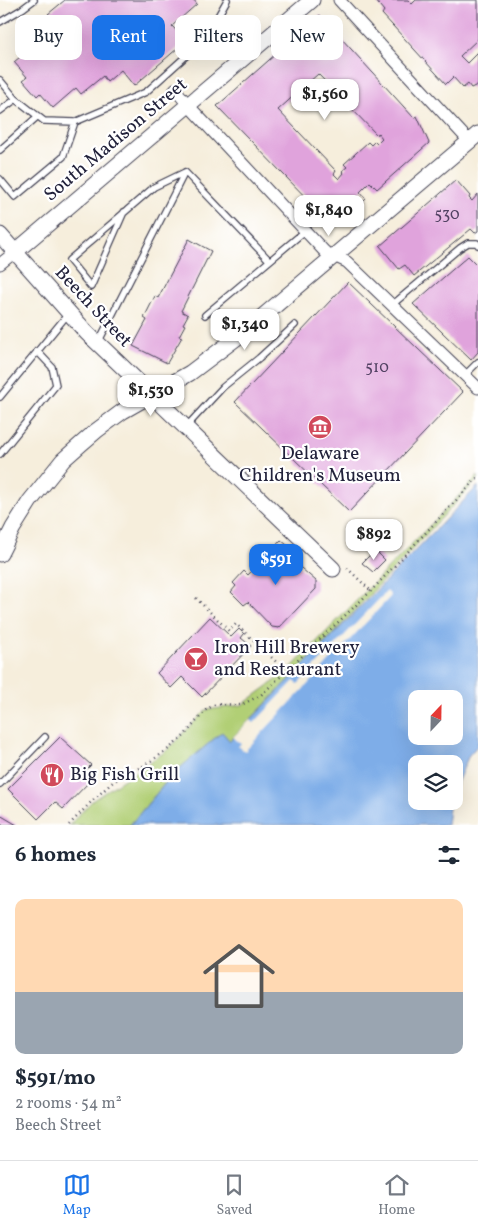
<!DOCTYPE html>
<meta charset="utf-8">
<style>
:root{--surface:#fff;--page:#f6f6f7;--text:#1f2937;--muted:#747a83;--line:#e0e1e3;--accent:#1a73e8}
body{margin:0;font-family:Vollkorn,serif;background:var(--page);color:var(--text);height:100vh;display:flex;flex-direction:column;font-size:19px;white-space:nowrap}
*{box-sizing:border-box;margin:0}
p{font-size:16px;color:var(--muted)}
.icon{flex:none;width:28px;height:28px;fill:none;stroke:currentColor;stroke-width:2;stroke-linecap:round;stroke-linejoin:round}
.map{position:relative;height:825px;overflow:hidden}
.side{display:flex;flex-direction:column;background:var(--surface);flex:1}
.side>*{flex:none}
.guide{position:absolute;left:15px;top:15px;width:449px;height:45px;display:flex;gap:10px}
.needle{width:32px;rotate:22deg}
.tools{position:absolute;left:408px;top:690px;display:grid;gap:10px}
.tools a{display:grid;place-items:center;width:55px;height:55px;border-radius:10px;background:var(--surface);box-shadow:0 5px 20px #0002;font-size:25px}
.price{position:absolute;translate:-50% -42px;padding:0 11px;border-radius:10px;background:#fff;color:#222;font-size:16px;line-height:32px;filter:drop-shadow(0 1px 2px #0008)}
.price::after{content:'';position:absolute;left:50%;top:30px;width:15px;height:11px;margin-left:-8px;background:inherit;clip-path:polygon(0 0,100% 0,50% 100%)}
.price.on{background:var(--accent);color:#fff}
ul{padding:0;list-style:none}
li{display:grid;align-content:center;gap:10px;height:265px;padding:0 15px}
li span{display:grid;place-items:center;height:155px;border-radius:10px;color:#555}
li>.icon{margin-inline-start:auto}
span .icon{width:90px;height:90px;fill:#fffc;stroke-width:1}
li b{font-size:21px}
h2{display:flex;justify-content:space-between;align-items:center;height:60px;padding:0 15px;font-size:21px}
.tag{padding:0 18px;border-radius:10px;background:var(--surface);box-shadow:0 5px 20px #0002;font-size:18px;line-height:45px}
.tag.on{background:var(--accent);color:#fff}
.tab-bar{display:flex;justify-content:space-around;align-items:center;height:70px;border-top:1px solid var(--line);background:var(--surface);font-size:14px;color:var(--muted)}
.tab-bar a{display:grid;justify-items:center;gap:2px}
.tab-bar .on{color:var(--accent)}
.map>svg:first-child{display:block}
.green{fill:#b1cf75;stroke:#6a7858}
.water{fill:#7eade8;stroke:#506892;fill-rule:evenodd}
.pier{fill:#f6eedc}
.building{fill:#e0a3dc;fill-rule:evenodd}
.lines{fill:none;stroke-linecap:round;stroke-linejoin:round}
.lane-casing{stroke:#424153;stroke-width:8}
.street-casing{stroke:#424153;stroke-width:13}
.secondary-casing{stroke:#424153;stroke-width:17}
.path{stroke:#424153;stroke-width:2.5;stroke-dasharray:1 4;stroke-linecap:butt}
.lane{stroke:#fff;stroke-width:5.5}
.street{stroke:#fff;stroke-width:11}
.secondary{stroke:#fff;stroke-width:15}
.labels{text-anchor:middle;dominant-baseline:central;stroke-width:4.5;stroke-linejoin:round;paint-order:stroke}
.number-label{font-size:16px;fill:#524263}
.street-label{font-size:19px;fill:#22223b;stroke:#fff}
.poi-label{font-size:19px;fill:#22223b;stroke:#fff;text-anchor:start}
</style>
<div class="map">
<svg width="478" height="825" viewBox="0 0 478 825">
<rect width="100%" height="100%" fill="#fff"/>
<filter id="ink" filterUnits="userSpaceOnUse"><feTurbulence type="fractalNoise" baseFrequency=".02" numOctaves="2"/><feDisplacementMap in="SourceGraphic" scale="10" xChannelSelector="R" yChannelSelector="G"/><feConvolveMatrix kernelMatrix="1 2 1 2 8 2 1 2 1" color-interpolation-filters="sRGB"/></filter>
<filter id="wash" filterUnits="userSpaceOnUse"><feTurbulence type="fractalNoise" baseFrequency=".0096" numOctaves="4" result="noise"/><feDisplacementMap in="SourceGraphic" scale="20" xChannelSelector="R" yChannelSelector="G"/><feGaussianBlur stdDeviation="1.12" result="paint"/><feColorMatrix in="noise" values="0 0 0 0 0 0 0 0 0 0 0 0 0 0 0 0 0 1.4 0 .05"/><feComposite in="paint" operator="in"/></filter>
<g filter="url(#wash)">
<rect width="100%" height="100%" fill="#f6eedc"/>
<path class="green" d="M478 476V479L304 665 229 741 222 732 173 774 130 825H69L93 800 166 751 206 710 242 705 287 672Z"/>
<path class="water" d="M478 486V745L469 755 454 790V764H416V801H450L447 825H130L173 774 222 732 230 741ZM416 699H454V736H416Z"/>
<path class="pier" d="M387 591 391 596 245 751 238 746 241 744 233 737 250 720 254 723 294 681 298 684Z"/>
<g id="blocks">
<path class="building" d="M65 0H194L197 4 172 26 186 41 134 86 121 70 107 82 103 76 81 94 76 88 53 108 40 93 37 96 23 80 27 77 14 62 37 43 31 36 54 19 48 14Z
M375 0H408L412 4 416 0H478V39L460 56 467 63 478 52V86L477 85 471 88 468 84 463 88 453 77 446 84 382 14 384 11Z
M320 15 414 118 417 116 429 143 377 189 370 182 360 192 366 199 357 208V209L341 223 317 209 217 106ZM318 74 377 135 378 133 382 138 377 143 375 141 371 145 368 142 344 164 347 167 342 171 344 173 339 179 334 174 336 171 278 110Z
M456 180 470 196 469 198 472 201 478 194V231L475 233 471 229 414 276 405 265 399 269 380 246Z
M189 239 211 251 181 311 188 315 183 324 185 325 179 336 182 337 167 363 133 346 147 320 144 318 155 296 158 298Z
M468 256 478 266V352L471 360 413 304Z
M348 282 463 392 349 512 235 402Z
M281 540 299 555 294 562 316 581V589L279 628 272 627 248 602 244 605 231 592 236 586 233 583 244 571 248 575Z
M375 550 385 560 373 572 362 563Z
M210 617 231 637 239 629 244 634 241 638 251 646 202 697 182 677 171 688 157 673Z
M60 737 91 765 82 774 90 781 63 809 55 802 38 819 8 789Z
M0 815 17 825H0Z"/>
</g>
</g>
<g filter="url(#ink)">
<use href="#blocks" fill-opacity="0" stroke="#424153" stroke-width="1"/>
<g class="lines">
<g class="lane-casing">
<path id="lane" d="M0 22 22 9 34 0
M0 80 16 99 0 111
M16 99 44 121 75 122 146 92 205 39 227 0
M0 150 38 116
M0 179 15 197 63 157 75 122
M124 212 91 287 69 260 154 187 185 172 269 260
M392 305 460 248 468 243H477L478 245
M205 315 305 231
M99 341 185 172
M465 375 478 362
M0 397 68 314
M186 427 223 387 259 358 295 325
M0 454 56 385 52 367 37 351
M0 784 45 737"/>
</g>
<g class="street-casing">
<path id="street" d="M339 0 469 141
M175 89 188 105 325 252 347 262 478 388
M0 264 15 252"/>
</g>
<g class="secondary-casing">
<path id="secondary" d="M0 235 87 333 107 352 333 569
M15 252 312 0
M0 554 13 528 30 501 63 460 81 444 96 431 123 411 190 373 243 333 478 134"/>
</g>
<path class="path" d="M347 568 370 590
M196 598 229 631 236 624 287 672
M69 825 93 800 114 781 145 765 166 751 183 737 206 710 214 705 221 704 241 705 261 695 371 591 478 477"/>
<use href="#lane" class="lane"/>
<use href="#street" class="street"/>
<use href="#secondary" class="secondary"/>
</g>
</g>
<defs>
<g id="museum-disc" transform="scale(1.25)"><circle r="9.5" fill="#d1495b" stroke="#fff"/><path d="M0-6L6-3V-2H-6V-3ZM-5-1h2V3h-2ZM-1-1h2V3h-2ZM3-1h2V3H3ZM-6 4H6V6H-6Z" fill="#fff"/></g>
<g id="bar-disc" transform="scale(1.25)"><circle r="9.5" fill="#d1495b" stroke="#fff"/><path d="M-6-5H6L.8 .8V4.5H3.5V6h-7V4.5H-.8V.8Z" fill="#fff"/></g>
<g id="restaurant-disc" transform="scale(1.25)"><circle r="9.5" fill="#d1495b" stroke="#fff"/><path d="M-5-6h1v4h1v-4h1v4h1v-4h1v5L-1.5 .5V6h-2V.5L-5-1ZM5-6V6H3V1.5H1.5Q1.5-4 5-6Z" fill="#fff"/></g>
</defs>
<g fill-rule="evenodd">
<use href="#museum-disc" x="320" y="427"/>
<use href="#bar-disc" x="196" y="659"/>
<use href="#restaurant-disc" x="52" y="775"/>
</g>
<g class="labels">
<g class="number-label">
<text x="447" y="215">530</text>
<text x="377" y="368">510</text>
</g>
<g class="street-label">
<text transform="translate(116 140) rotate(-40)">South Madison Street</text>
<text transform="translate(93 307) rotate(47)">Beech Street</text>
</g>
<g class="poi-label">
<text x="320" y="454" text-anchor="middle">Delaware<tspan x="320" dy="22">Children's Museum</tspan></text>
<text x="214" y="648">Iron Hill Brewery<tspan x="214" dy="22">and Restaurant</tspan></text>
<text x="70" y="775">Big Fish Grill</text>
</g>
</g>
</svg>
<div class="tools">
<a><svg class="needle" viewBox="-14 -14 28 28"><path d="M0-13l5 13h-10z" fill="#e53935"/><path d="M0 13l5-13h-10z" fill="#747a83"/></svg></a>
<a><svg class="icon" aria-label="layers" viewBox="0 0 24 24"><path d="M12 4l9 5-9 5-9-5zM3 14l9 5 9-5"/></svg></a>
</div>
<b class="price" style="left:325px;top:121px">$1,560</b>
<b class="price" style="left:329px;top:237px">$1,840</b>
<b class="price" style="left:245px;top:351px">$1,340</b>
<b class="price" style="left:151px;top:417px">$1,530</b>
<b class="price" style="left:374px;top:561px">$892</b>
<b class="price on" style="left:276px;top:586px">$591</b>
<div class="guide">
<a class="tag">Buy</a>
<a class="tag on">Rent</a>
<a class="tag">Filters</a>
<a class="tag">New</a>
</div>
</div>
<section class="side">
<h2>6 homes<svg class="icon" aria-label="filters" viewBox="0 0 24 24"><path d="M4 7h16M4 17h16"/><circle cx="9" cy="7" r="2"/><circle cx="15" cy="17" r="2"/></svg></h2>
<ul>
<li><span style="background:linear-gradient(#ffd9b3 60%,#9aa5b1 0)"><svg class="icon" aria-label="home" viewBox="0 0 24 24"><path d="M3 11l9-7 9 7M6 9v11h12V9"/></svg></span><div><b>$591/mo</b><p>2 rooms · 54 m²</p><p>Beech Street</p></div></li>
</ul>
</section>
<nav class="tab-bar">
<a class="on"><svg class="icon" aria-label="map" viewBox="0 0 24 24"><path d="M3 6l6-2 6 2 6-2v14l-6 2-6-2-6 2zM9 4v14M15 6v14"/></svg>Map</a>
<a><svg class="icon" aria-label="saved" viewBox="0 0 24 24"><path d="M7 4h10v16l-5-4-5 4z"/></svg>Saved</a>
<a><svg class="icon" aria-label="home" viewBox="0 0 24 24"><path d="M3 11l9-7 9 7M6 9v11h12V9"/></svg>Home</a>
</nav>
